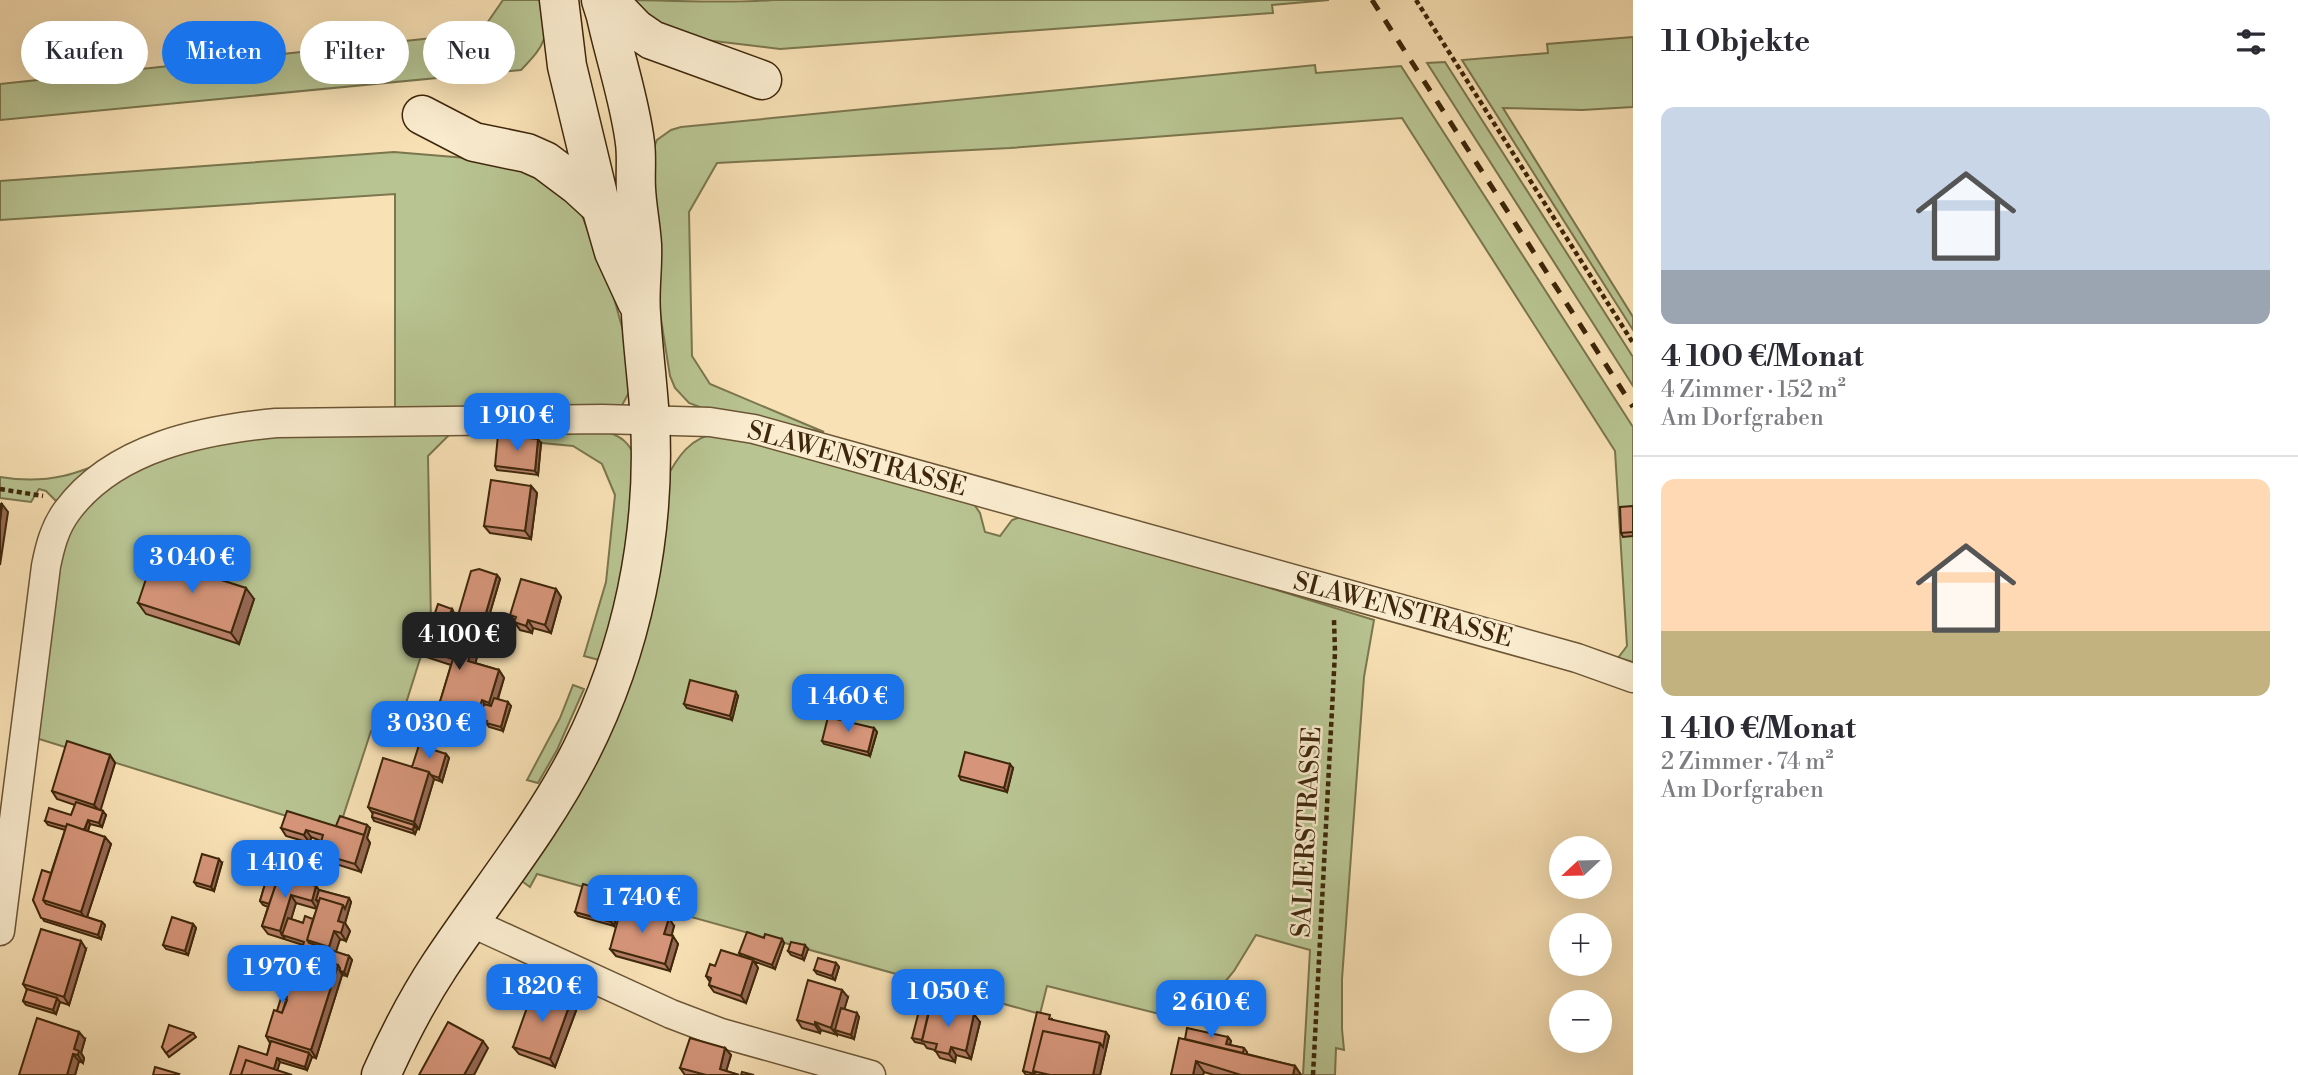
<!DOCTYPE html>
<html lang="de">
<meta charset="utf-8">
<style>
:root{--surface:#fff;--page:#f7f7f7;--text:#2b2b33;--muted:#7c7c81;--line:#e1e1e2;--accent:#1a73e8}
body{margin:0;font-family:"Libre Bodoni",serif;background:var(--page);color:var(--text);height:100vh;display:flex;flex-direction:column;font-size:26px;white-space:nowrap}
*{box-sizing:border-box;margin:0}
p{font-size:23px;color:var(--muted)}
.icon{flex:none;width:38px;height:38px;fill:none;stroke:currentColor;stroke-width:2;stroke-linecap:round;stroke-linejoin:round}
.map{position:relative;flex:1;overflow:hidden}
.side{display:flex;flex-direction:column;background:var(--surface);width:665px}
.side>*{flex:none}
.banner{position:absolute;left:21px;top:21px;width:665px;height:63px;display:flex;gap:14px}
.needle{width:46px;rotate:248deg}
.fabs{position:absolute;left:1549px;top:836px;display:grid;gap:14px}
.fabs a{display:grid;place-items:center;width:63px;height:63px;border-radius:50%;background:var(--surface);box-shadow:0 7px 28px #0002;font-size:35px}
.price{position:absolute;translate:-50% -60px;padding:0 16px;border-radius:14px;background:var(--accent);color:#fff;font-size:23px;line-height:46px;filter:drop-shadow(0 2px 4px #0008)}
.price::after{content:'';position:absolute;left:50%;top:42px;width:21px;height:16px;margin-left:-10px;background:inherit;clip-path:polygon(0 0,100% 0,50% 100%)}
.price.current{background:#222;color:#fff}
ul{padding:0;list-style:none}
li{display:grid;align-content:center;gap:14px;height:371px;padding:0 28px}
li+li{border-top:2px solid var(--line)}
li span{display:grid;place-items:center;height:217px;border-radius:14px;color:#555}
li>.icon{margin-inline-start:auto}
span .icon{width:126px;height:126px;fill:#fffc;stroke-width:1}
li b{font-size:30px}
h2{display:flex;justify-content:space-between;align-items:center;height:84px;padding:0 28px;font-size:30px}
.pill{padding:0 24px;border-radius:32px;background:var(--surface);box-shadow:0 7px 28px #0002;font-size:24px;line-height:63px}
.pill.current{background:var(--accent);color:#fff}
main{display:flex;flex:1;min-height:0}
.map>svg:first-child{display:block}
.green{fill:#b8c492;stroke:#7b764e;stroke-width:2}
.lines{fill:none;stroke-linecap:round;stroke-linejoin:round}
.street-casing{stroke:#6c5635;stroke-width:31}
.secondary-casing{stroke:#3e270a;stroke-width:41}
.path{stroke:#3e270a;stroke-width:4.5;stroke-dasharray:5 3.5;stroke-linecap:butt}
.street{stroke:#faeccf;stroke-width:28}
.secondary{stroke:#faeccf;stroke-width:38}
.rail{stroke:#3e270a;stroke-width:5;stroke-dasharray:12 12;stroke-linecap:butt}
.wall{fill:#b88069;stroke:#3e270a;stroke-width:2;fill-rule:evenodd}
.shaded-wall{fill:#966855;stroke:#3e270a;stroke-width:2}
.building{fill:#d6957a;stroke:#3e270a;stroke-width:2}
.labels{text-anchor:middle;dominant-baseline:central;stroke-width:5;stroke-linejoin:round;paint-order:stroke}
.street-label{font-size:26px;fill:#3e270a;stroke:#faeccf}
</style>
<main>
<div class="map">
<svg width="1633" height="1075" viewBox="0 0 1633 1075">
<rect width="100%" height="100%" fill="#f8e1b5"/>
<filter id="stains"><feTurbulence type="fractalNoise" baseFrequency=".00286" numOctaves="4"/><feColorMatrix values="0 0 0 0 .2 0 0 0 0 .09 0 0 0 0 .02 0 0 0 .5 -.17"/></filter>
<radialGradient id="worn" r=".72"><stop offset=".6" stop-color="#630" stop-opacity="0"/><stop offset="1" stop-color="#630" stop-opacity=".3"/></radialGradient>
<path class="green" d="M503 0H545C547 39 548 42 521 70L0 120V84L461 35 485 26Z
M624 0C674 0 724 4 773 0H1329L1272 5 1273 13 780 49 697 39 661 29Z
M1633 37V107L1582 110 1503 108 1633 317V330L1462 60 1548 53 1547 44Z
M1445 62 1633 357V386L1427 63Z
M1315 65 1316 73 1401 66 1633 427V662L1618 658 1627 646 1615 451 1402 118 1010 148 717 163 689 212 692 356 710 384 824 432 713 412 689 403 675 388 670 376 659 307 648 163 657 140 671 130 681 127Z
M394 152 503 161 537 170 579 208 612 291 627 345 632 387 621 407 395 415V194L0 220V181Z
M440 428 449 435 428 456 431 624 395 738 371 731 338 832 36 738 48 615 69 526 110 481 222 436Z
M488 428 608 432C622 437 629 443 635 457L628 558 603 661 584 656 606 582 615 495 602 464 573 446 501 439 492 436Z
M719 433 969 497 980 513 985 532 1000 536 1012 520 1029 514 1374 620 1364 677 1342 979V1029L1344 1050 1336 1048 1335 1075H1303L1310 950 1256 935 1234 971 1192 1022 1047 986 1040 1014 537 874 530 887 519 879 665 481C677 457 691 436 719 433Z
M131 451 61 501 55 500 46 491 39 489 31 502 0 498V477C54 486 83 471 131 451Z
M573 685 584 689 557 750 538 783 527 780 560 718Z"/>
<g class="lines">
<g class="street-casing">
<path id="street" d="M470 922 671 1014 721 1033 871 1075
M0 931 46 566C50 546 55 527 67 511 114 447 203 430 276 423L602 419 710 422 754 429 1577 658 1633 678"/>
</g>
<g class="secondary-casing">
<path id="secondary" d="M559 0 567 66 601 207 614 252 637 302
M608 0 636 29 652 40 762 80
M422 115 474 142 527 153 545 161 577 185 601 207
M381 1075C398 1037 417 1000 440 965 487 894 542 828 581 751 632 650 656 535 650 421 648 385 643 350 641 314 639 291 643 268 642 245 641 227 637 208 636 189 635 174 637 158 635 143 630 101 615 58 606 16L601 0"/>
</g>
<path class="path" d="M1416 0 1633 343
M0 489 43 496
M1313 1075 1335 652 1334 620"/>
<use href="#street" class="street"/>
<use href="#secondary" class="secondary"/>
<path class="rail" d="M1372 0 1633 407"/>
</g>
<path class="wall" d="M541 443 538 475 497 470 495 466Z
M531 486 537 493 531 539 490 533 484 526Z
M1633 506V536L1623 537 1621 533Z
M497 575 500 579 475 663 499 670 504 678 498 699 511 706 503 731 489 727 486 723 482 722 481 725 444 713 439 705 451 665 423 656 417 648 436 620 434 616 452 609 454 613 450 625 445 624 448 627 454 629Z
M556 589 561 597 551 633 533 628 532 633 520 630 510 615Z
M254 599 239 644 146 614 138 603Z
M738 696 732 720 687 708 684 704Z
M874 728 877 732 870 756 824 744 822 741Z
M446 754 449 758 442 782 434 779 419 829H417L415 834 374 821 372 817 373 814 368 807 412 767Z
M110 755 115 763 100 810 106 815 102 827 90 824 88 831 111 844 87 917 102 922 105 925 101 939 44 921 33 900 51 873 65 830 48 825 45 821 71 815 75 805 57 799 52 791Z
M1013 768 1007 792 961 780 959 776Z
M281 828H370L367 838 370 843 361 872 323 860 318 853 321 841 311 837 310 843 286 836Z
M294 850 292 857 316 867 311 884 316 886 319 890 349 898 351 902 345 923 350 931 346 941 340 939 335 952 349 956 352 960 347 976 342 975 316 1058 312 1057 307 1070 280 1062 230 1075 267 1055 270 1043 266 1036 277 1011 282 998 279 995 290 970 300 956 303 945 268 934 262 926 268 907 263 905 260 901 267 877 263 876 260 872 274 861ZM296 903 317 909 313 919 303 923 291 919Z
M222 863 214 891 197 886 194 882Z
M622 898 614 926 578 916 575 912Z
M193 924 196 928 188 955 166 949 163 945Z
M674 926 671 936 678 944 670 971 616 956 610 949Z
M764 938 782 939 784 943 775 969 753 961 758 968 746 1003 714 992 709 985 710 982 706 976 715 966 742 957 739 953Z
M86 949 69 1005 60 1002 56 1014 26 1005 23 1001 27 990 23 984Z
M808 949 804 960 791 955 788 951Z
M836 963 839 967 835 980 817 974 814 970Z
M848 997 844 1009 859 1017 854 1039 837 1034V1035L821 1030 820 1033 802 1028 797 1020Z
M577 1008 555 1067 519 1054 513 1047Z
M1052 1018V1020L1109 1036 1100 1075H1026L1023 1071Z
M980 1022 971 1059 956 1055 955 1062 940 1058 935 1050 927 1048 924 1044 915 1042 912 1038Z
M193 1033 196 1037 169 1057 162 1047Z
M1228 1037 1231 1041 1230 1045 1244 1048 1247 1052V1054L1295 1066 1301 1075H1214L1204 1072 1203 1075H1171L1185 1039Z
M85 1039 81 1053 84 1058 83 1063 79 1061 75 1075H19Z
M725 1048 731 1055 726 1071 739 1075H685L680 1068Z"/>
<path class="shaded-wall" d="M538 439 541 443 538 475 535 471Z
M531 486 537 493 531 539 525 531Z
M2 504 8 512 0 565V521Z
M497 575 500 579 477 657 474 654Z
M246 588 254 599 239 644 231 633Z
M556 589 561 597 551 633 545 625Z
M452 609 454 613 450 625 447 621Z
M528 620 533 628 532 633 526 626Z
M445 623 450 631 446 645 440 640Z
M472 650 477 657 474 669 468 661Z
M499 670 504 678 494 710 489 703Z
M736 692 738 696 732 720 730 716Z
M482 700 487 708 480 718 482 722 481 725 476 717Z
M508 702 511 706 503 731 501 727Z
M874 728 877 732 870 756 868 752Z
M446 754 449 758 442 782 439 778Z
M110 755 115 763 100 812 94 805Z
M1010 764 1013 768 1007 792 1004 788Z
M429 772 434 779 419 829 414 822Z
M103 811 106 815 102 827 99 823Z
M88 820 90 824 86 836 84 833Z
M367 825 370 828 367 838 370 843 361 872 355 864Z
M414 825 417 829 415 834 413 830Z
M306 830 311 837 310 843 304 835Z
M105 837 111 844 86 920 81 912Z
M292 846 294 850 291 860 289 856Z
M219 859 222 863 214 891 211 887Z
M313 863 316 867 309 890 306 886Z
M316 886 322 894 316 900 319 903 317 909 312 901Z
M619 894 622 898 614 926 611 922Z
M291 895 296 903 286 936 282 935 285 939 280 931Z
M349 898 351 902 345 923 350 931 346 941 341 933 338 921 343 905Z
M669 918 674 926 670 942 664 934Z
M102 922 105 925 101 939 98 935Z
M193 924 196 928 188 955 185 951Z
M334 931 340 939 335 955 329 947Z
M673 936 678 944 670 971 665 964Z
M782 939 784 943 775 969 772 965Z
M81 941 86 949 69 1005 64 997Z
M805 945 808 949 804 960 802 956Z
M349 956 352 960 347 976 344 972Z
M753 960 758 968 746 1003 741 996Z
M836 963 839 967 835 980 832 976Z
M338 965 342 972 340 971 342 975 316 1058 311 1050Z
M842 990 848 997 838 1031 835 1030 837 1034V1035L831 1028Z
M57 998 60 1002 56 1014 53 1010Z
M571 1001 577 1008 555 1067 550 1059Z
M857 1013 859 1017 854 1039 851 1035Z
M974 1014 980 1022 971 1059 966 1051Z
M815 1022 821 1030 820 1033 815 1025Z
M79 1032 85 1039 81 1053 84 1058 83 1063 74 1049Z
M1106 1032 1109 1036 1100 1075H1093L1100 1043Z
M1228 1037 1231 1041 1229 1048 1226 1044Z
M483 1041 488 1048 474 1075H464Z
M951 1047 956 1055 955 1062 949 1054Z
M725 1048 731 1055 725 1075 720 1069Z
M309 1053 312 1057 307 1070 305 1067Z
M73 1054 79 1061 75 1075H67Z
M277 1058 280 1062 276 1075 273 1071Z
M1196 1061 1204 1072 1203 1075H1193Z
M1295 1066 1301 1075H1293Z"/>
<path class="building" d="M498 435 538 439 535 471 495 466Z
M491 480 531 486 525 531 484 526Z
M0 504H2L0 521Z
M1633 506V532L1621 533 1620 507Z
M153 558 246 588 231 633 138 603Z
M479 569 497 575 474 654 472 650 443 641 448 627 454 629 471 571Z
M521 579 556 589 545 625 528 620 526 626 514 622 516 617 510 615Z
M438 604 452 609 447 621 434 616Z
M427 617 445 623 440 640 472 650 468 661 499 670 489 703 482 700 476 717 439 705 453 659 417 648Z
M690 680 736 692 730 716 684 704Z
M494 698 508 702 501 727 486 723 487 721 480 718 484 704 491 706Z
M828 717 874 728 868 752 822 741Z
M67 741 110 755 94 805 52 791Z
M419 745 446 754 439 778 431 775 429 772 412 767Z
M965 752 1010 764 1004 788 959 776Z
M383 758 429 772 414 822 368 807Z
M76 802 103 811 99 823 88 820 84 830 67 824 66 827 45 821 49 808 71 815Z
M287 811 364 835 355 864 318 853 323 835 306 830 304 835 281 828Z
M373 812 414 825 413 830 372 817Z
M340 816 367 825 364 835 336 826Z
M67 824 105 837 81 912 43 900Z
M279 843 292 846 289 856 313 863 307 883 279 875 269 904 260 901 268 874 260 872 265 858 274 861Z
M202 854 219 859 211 887 194 882Z
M42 870 51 873 43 900 46 904 102 922 98 935 41 918 33 900Z
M279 875 316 886 312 901 291 895 280 931 262 926Z
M583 884 619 894 611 922 575 912Z
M319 890 349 898 345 909 343 905 320 898 319 901 316 900Z
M320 898 343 905 338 921 344 923 341 933 334 931 329 947 307 940Z
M622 905 669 918 664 934 673 936 665 964 610 949Z
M305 916 313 919 307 940 309 943 349 956 344 972 340 971V968L338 965 301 953 296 972 290 970 295 954 300 956 304 942 282 935 288 918 303 923Z
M172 917 193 924 185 951 163 945Z
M41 929 81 941 64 997 23 984Z
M747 932 764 938 765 934 782 939 772 965 739 953Z
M791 942 805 945 802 956 788 951Z
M721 950 753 960 741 996 709 985 711 978 706 976 710 964 715 966Z
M301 953 338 965 311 1050 266 1036 274 1010 282 1013 287 997 279 995 287 969 296 972Z
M818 958 836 963 832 976 814 970Z
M808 980 842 990 831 1028 815 1022V1025L797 1020Z
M534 988 571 1001 550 1059 513 1047Z
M27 989 57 998 53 1010 23 1001Z
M281 998 287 1000 282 1013 277 1011Z
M931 1004 974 1014 966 1051 951 1047 949 1054 935 1051 937 1044 922 1041Z
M920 1007 929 1010 922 1040 912 1038Z
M841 1008 857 1013 851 1035 835 1030Z
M1037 1012 1050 1015 1049 1019 1106 1032 1103 1047 1100 1043 1043 1031 1033 1071 1035 1074 1023 1071Z
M37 1018 79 1032 74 1049 79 1051 78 1055 73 1054 67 1075H19Z
M448 1022 483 1041 464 1075H419Z
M169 1025 193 1033 166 1053 162 1047Z
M1187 1028 1228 1037 1226 1044 1244 1048 1243 1053 1185 1039Z
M1043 1031 1100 1043 1093 1075H1050L1033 1071Z
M690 1038 725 1048 720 1069 739 1075H706L680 1068Z
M1179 1038 1295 1066 1293 1075H1241L1196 1061 1193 1075H1171Z
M271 1041 309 1053 305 1067 277 1058 274 1069 246 1060 241 1075H230L239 1046 267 1055Z
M246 1060 292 1075H241Z
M155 1067 179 1074 178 1075H153Z
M742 1072 754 1075H741Z"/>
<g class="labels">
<g class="street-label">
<text transform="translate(857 459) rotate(15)">SLAWENSTRASSE</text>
<text transform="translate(1403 610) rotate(15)">SLAWENSTRASSE</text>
<text transform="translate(1307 832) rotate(-87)">SALIERSTRASSE</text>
</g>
</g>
<rect width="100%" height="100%" filter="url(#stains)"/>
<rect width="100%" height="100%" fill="url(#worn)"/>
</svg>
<div class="fabs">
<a><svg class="needle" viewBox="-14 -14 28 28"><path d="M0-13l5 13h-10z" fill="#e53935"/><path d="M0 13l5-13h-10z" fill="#7c7c81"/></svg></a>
<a>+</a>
<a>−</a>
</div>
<b class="price" style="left:517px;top:453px">1 910 €</b>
<b class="price" style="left:192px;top:595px">3 040 €</b>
<b class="price current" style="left:459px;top:672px">4 100 €</b>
<b class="price" style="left:848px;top:734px">1 460 €</b>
<b class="price" style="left:429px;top:761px">3 030 €</b>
<b class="price" style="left:285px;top:900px">1 410 €</b>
<b class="price" style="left:642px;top:935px">1 740 €</b>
<b class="price" style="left:282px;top:1005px">1 970 €</b>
<b class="price" style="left:542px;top:1024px">1 820 €</b>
<b class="price" style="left:948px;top:1029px">1 050 €</b>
<b class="price" style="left:1211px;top:1040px">2 610 €</b>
<div class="banner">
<a class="pill">Kaufen</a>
<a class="pill current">Mieten</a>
<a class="pill">Filter</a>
<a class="pill">Neu</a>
</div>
</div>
<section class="side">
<h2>11 Objekte<svg class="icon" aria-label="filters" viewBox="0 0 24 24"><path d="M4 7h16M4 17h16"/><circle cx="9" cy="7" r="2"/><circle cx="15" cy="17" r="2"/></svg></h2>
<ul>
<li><span style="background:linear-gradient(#c9d6e8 75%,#9aa5b1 0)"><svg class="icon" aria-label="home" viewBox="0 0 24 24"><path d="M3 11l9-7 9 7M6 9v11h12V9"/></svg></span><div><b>4 100 €/Monat</b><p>4 Zimmer · 152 m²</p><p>Am Dorfgraben</p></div></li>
<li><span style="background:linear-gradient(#ffd9b3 70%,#c2b280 0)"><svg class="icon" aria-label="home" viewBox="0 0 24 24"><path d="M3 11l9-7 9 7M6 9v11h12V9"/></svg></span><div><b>1 410 €/Monat</b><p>2 Zimmer · 74 m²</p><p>Am Dorfgraben</p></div></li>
</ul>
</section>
</main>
